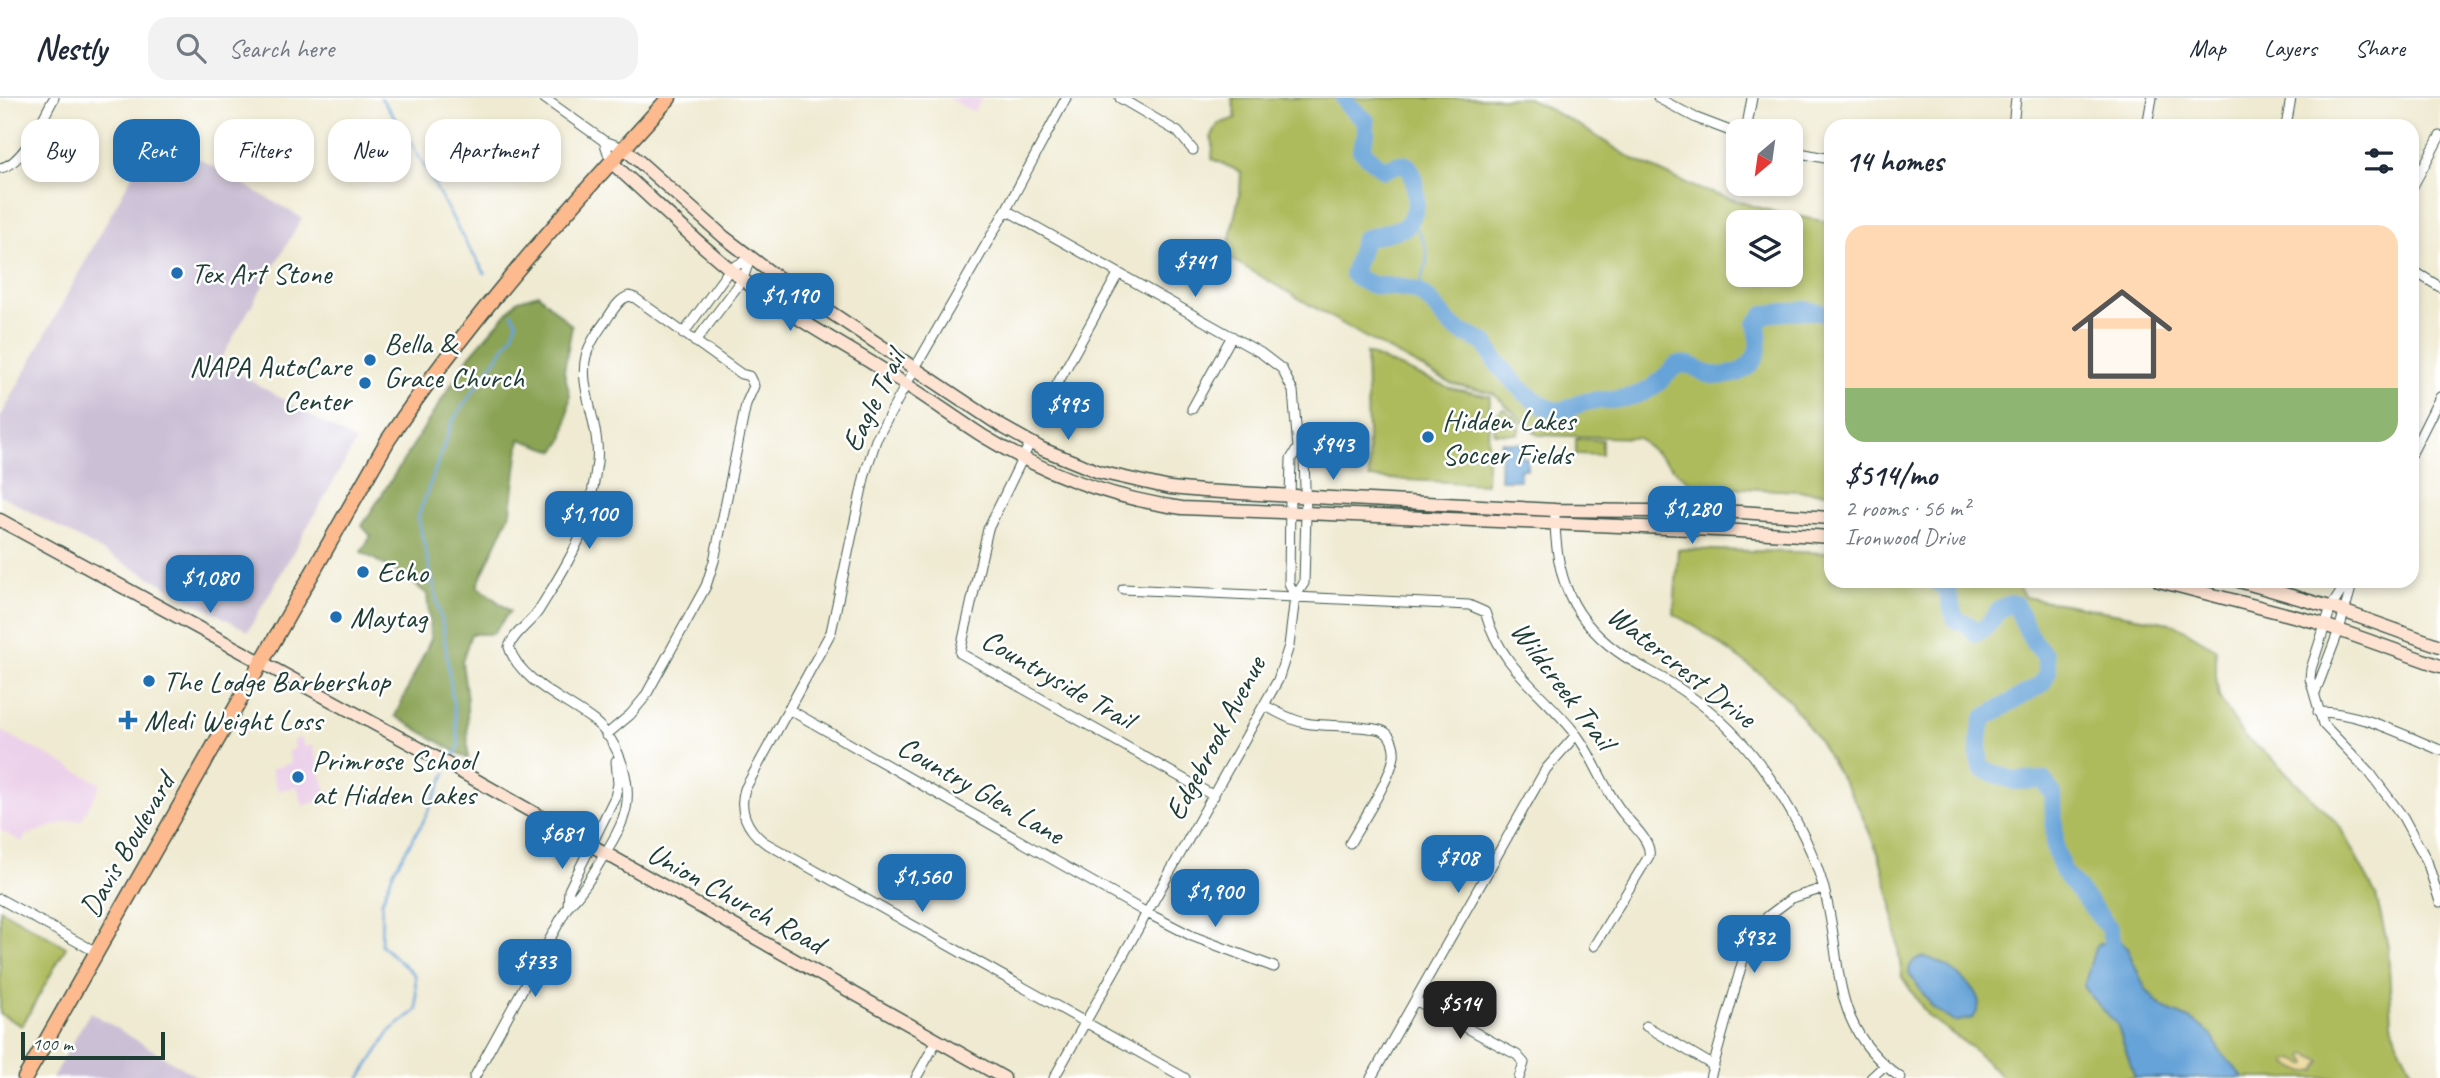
<!DOCTYPE html>
<meta charset="utf-8">
<style>
:root{--surface:#fff;--page:#f2f2f3;--text:#1f2937;--muted:#747a83;--line:#e0e1e3;--accent:#1f6fb2}
body{margin:0;font-family:Caveat,sans-serif;background:var(--page);color:var(--text);height:100vh;display:flex;flex-direction:column;font-size:26px;white-space:nowrap}
*{box-sizing:border-box;margin:0}
p{font-size:23px;color:var(--muted)}
.icon{flex:none;width:38px;height:38px;fill:none;stroke:currentColor;stroke-width:2;stroke-linecap:round;stroke-linejoin:round}
.map{position:relative;flex:1;overflow:hidden}
.details{position:absolute;left:1824px;top:21px;width:595px;height:469px;display:flex;flex-direction:column;background:var(--surface);border-radius:21px;box-shadow:0 4px 10px #0003}
.details>*{flex:none}
.top-card{position:absolute;left:21px;top:21px;width:665px;height:63px;display:flex;gap:14px}
.needle{width:46px;rotate:209deg}
.buttons{position:absolute;left:1726px;top:21px;display:grid;gap:14px}
.buttons a{display:grid;place-items:center;width:77px;height:77px;border-radius:14px;background:var(--surface);box-shadow:0 4px 10px #0003;font-size:35px}
.scale{position:absolute;left:21px;bottom:18px;width:144px;box-sizing:border-box;padding-left:7px;border:4px solid #1f3d34;border-top:0;font-size:19px;line-height:24px;white-space:nowrap;color:#1f3d34;-webkit-text-stroke:5px #fff;paint-order:stroke}
.price{position:absolute;translate:-50% -60px;padding:0 16px;border-radius:14px;background:var(--accent);color:#fff;font-size:23px;line-height:46px;filter:drop-shadow(0 2px 4px #0008)}
.price::after{content:'';position:absolute;left:50%;top:42px;width:21px;height:16px;margin-left:-10px;background:inherit;clip-path:polygon(0 0,100% 0,50% 100%)}
.price.on{background:#222;color:#fff}
ul{padding:0;list-style:none}
li{display:grid;align-content:center;gap:14px;height:371px;padding:0 21px}
li span{display:grid;place-items:center;height:217px;border-radius:21px;color:#555}
li>.icon{margin-inline-start:auto}
span .icon{width:126px;height:126px;fill:#fffc;stroke-width:1}
li b{font-size:30px}
h2{display:flex;justify-content:space-between;align-items:center;height:84px;padding:0 21px;font-size:30px}
.pill{padding:0 24px;border-radius:21px;background:var(--surface);box-shadow:0 4px 10px #0003;font-size:24px;line-height:63px}
.pill.on{background:var(--accent);color:#fff}
header{display:flex;align-items:center;gap:42px;box-sizing:border-box;height:98px;padding:0 35px;background:var(--surface);border-bottom:2px solid var(--line)}
header strong{font-size:33px}
nav{display:flex;gap:38px;margin-inline-start:auto;font-size:24px}
.search{width:490px;height:63px;background:var(--page);display:flex;align-items:center;gap:18px;box-sizing:border-box;padding:0 24px;border-radius:21px;color:var(--muted);font-size:26px}
.map>svg:first-child{display:block}
.built{fill:#ecd1ea}
.industrial{fill:#cbbfd5}
.green{fill:#aebb5d;stroke:#667c48;stroke-width:2;fill-rule:evenodd}
.forest{fill:#8aa354;stroke:#547044;stroke-width:2}
.sand{fill:#eeda9e;stroke:#868c69;stroke-width:2}
.water{fill:#66a3d8;stroke:#427086;stroke-width:2}
.lines{fill:none;stroke-linecap:round;stroke-linejoin:round}
.stream{stroke:#66a3d8;stroke-width:2.5}
.river{stroke:#66a3d8;stroke-width:18}
.street-casing{stroke:#3e574c;stroke-width:11}
.secondary-casing{stroke:#3e574c;stroke-width:15}
.primary-casing{stroke:#3e574c;stroke-width:17}
.street{stroke:#fff;stroke-width:9}
.secondary{stroke:#fee3d2;stroke-width:12}
.primary{stroke:#fcba8e;stroke-width:14}
.poi-dot{fill:#1f6fb2;stroke:#fff;stroke-width:2.5}
.labels{text-anchor:middle;dominant-baseline:central;stroke-width:5;stroke-linejoin:round;paint-order:stroke}
.poi-label{font-size:30px;fill:#1f3d34;stroke:#fff;text-anchor:start}
.street-label{font-size:30px;fill:#1f3d34;stroke:#fff}
</style>
<header>
<strong>Nestly</strong>
<div class="search"><svg class="icon" aria-label="search" viewBox="0 0 24 24"><circle cx="10" cy="10" r="6"/><path d="M15 15l6 6"/></svg>Search here</div>
<nav><a>Map</a><a>Layers</a><a>Share</a></nav>
</header>
<div class="map">
<svg width="2440" height="980" viewBox="0 0 2440 980">
<rect width="100%" height="100%" fill="#fff"/>
<filter id="ink" filterUnits="userSpaceOnUse"><feTurbulence type="fractalNoise" baseFrequency=".0143" numOctaves="2"/><feDisplacementMap in="SourceGraphic" scale="14" xChannelSelector="R" yChannelSelector="G"/><feConvolveMatrix kernelMatrix="1 2 1 2 8 2 1 2 1" color-interpolation-filters="sRGB"/></filter>
<filter id="wash" filterUnits="userSpaceOnUse"><feTurbulence type="fractalNoise" baseFrequency=".00686" numOctaves="4" result="noise"/><feDisplacementMap in="SourceGraphic" scale="28" xChannelSelector="R" yChannelSelector="G"/><feGaussianBlur stdDeviation="1.57" result="paint"/><feColorMatrix in="noise" values="0 0 0 0 0 0 0 0 0 0 0 0 0 0 0 0 0 1.4 0 .05"/><feComposite in="paint" operator="in"/></filter>
<g filter="url(#wash)">
<rect width="100%" height="100%" fill="#efead1"/>
<path class="built" d="M948 0H982L974 14Z
M0 632 101 686 81 723 72 722 26 737 22 744 0 732Z
M301 640 305 649 312 647 328 700 303 708 297 688 278 693 271 671 291 665 288 653 295 651 293 642Z"/>
<path class="industrial" d="M155 35 302 120 219 264 356 344 248 533 0 397V320Z
M90 914 199 980H52Z"/>
<path class="green" d="M1232 0H1528L1577 26 1631 60 1699 91 1777 115 1830 124V395L1693 387 1638 340 1538 337 1493 295 1452 286 1370 242 1226 158 1240 94 1241 74 1212 61 1213 45 1211 40 1218 26 1236 20ZM1738 124H1790V177H1738Z
M1366 255 1450 290 1490 298 1486 386 1369 380Z
M1502 311H1505L1521 325 1518 336 1494 335 1496 317Z
M1576 341 1602 342V357L1576 356Z
M1678 451 1830 455V483H2014L2025 499 2175 526 2216 551V578L2219 599 2244 639 2270 658 2339 727 2376 797 2388 849 2392 925 2396 941 2411 970 2422 980H2003L1972 950 1928 918 1902 879 1892 807 1879 757 1858 708 1817 640 1787 600 1763 578 1699 531 1674 516Z
M0 811 66 849 22 928 0 916Z"/>
<path class="forest" d="M538 196 572 228 564 273 570 298 567 323 563 342 555 353 520 341 511 413 477 488 510 513 493 536H471L462 564 467 601 468 661 395 618 431 541 427 496 401 476 361 454 371 438 362 428 470 257 518 202Z"/>
<path class="sand" d="M2307 956 2321 963 2316 973 2305 975 2287 966V963L2294 961 2307 967 2308 965 2304 958Z"/>
<path class="water" d="M1501 344 1522 346V359L1527 360V371H1520V382H1500Z
M2119 841 2127 850 2145 890 2158 905 2165 911 2192 922 2212 937 2219 952 2244 980H2135L2117 926 2092 900 2084 888 2095 850 2099 846Z
M1924 859C1942 862 1976 886 1979 905 1979 911 1976 916 1973 920L1954 924 1933 910 1909 875C1909 865 1914 861 1924 859Z"/>
<g class="lines">
<path class="stream" d="M381 0 408 39 465 143 485 175
M1410 121C1431 150 1432 161 1416 193
M453 660 459 648 443 530 418 419 453 322 512 238 517 224 512 215
M360 980 391 932 417 912 415 877 381 847 382 803 394 772 423 724 446 675"/>
<path class="river" d="M1344 0 1347 6 1366 23V36L1361 52 1384 72C1391 69 1399 64 1406 67 1415 70 1418 106 1414 114 1412 119 1408 124 1406 129L1364 141 1353 176C1372 194 1394 185 1416 193 1432 200 1439 217 1451 227 1460 235 1475 240 1486 245 1492 265 1533 308 1554 312 1565 315 1574 307 1585 304 1593 302 1603 302 1612 302 1645 298 1654 291 1676 267 1700 264 1695 275 1712 277 1746 281 1766 260 1756 226L1765 216 1805 212 1830 216
M1936 483 1947 492 1955 521 1969 527 1975 535C1994 530 1994 505 2015 506L2032 542 2045 557 2048 573 2042 586 1984 620C1979 631 1976 660 1982 671L2015 683 2043 682 2053 696 2055 750 2063 773 2109 830 2118 865"/>
</g>
</g>
<g filter="url(#ink)">
<g class="lines">
<g class="street-casing">
<path id="street" d="M544 0 604 43
M1066 0 1006 112 915 270 876 342 865 376 831 534 745 691C738 712 747 731 764 744L1185 980
M1120 0 1178 34 1193 52
M1658 0 1696 20 1738 36
M2013 28 2016 0
M2147 28 2152 0
M2286 28 2291 0
M1746 33 1752 0
M1790 53 1830 61
M611 64 604 43 624 50
M0 70C24 66 42 21 54 0
M2412 90 2440 38
M1006 112 1261 255 1282 271 1293 293 1298 350 1304 361 1306 416 1304 485 1295 499 1289 548 1278 582 1054 980
M2412 172 2440 189
M683 236 730 171 750 160
M695 244 743 181 750 160
M1044 310 1118 176
M1192 311 1232 238
M1030 345 988 431 960 555 1214 698
M2412 355 2440 299
M1555 412C1554 476 1570 524 1627 560 1647 572 1668 582 1686 595 1721 619 1751 651 1774 686 1795 718 1814 754 1824 791 1845 868 1826 926 1901 980
M2348 483 2331 509 2311 571 2310 581 2323 626 2370 675 2403 719 2427 763 2440 804
M1123 491 1469 507 1485 514C1502 572 1540 591 1575 635 1594 659 1603 690 1622 714 1631 726 1652 743 1649 758L1594 848
M1295 499 1289 485 1290 399 1291 361 1298 350
M2315 595 2339 532 2353 483
M1266 608C1280 616 1295 624 1311 626 1325 628 1378 628 1385 634 1392 639 1395 650 1394 658 1391 680 1362 724 1350 745
M790 612 1147 815 1192 838 1274 869
M2318 614C2360 614 2401 636 2440 652
M0 801 96 854
M568 808 569 792 615 699 618 686 616 663
M1415 902 1517 957 1524 965 1519 980
M1646 928 1714 968
M474 980 568 808C582 794 590 781 600 764 608 750 618 736 623 721 635 689 620 644 594 623 568 603 519 583 509 549 514 534 530 526 539 512 553 489 570 463 581 437 589 415 594 387 597 364 601 328 578 289 586 258 590 244 599 232 607 221 613 212 619 201 629 198L635 200 741 276 749 278 754 288 746 306 714 463 706 488 645 599 630 617 606 637
M916 980 936 944
M1371 980 1546 671 1576 637
M1710 980 1750 837 1768 818 1792 800 1824 790
M1871 980 1884 968"/>
</g>
<g class="secondary-casing">
<path id="secondary" d="M624 50 724 139 770 174 1001 328 1042 351 1099 374 1170 390 1203 393 1555 412 1740 414 1830 420
M611 64C659 107 704 152 755 191 800 225 852 251 899 282 928 300 955 320 983 338 1045 376 1111 400 1182 410L1739 433 1830 439
M0 422 417 649 1004 980
M2159 483 2316 524 2440 568
M2239 483 2337 511 2440 548"/>
</g>
<g class="primary-casing">
<path id="primary" d="M25 980 388 342C470 219 570 109 669 0"/>
</g>
<use href="#street" class="street"/>
<use href="#secondary" class="secondary"/>
<use href="#primary" class="primary"/>
</g>
</g>
<g class="poi-dot">
<circle cx="177" cy="175" r="7"/>
<circle cx="370" cy="262" r="7"/>
<circle cx="365" cy="285" r="7"/>
<circle cx="1428" cy="339" r="7"/>
<circle cx="363" cy="474" r="7"/>
<circle cx="336" cy="519" r="7"/>
<circle cx="149" cy="583" r="7"/>
<path d="M124.5 611.5h7v7h7v7h-7v7h-7v-7h-7v-7h7z"/>
<circle cx="298" cy="679" r="7"/>
</g>
<g class="labels">
<g class="poi-label">
<text x="191" y="175">Tex Art Stone</text>
<text x="384" y="245">Bella &amp;<tspan x="384" dy="34">Grace Church</tspan></text>
<text x="351" y="268" text-anchor="end">NAPA AutoCare<tspan x="351" dy="34">Center</tspan></text>
<text x="1442" y="322">Hidden Lakes<tspan x="1442" dy="34">Soccer Fields</tspan></text>
<text x="377" y="474">Echo</text>
<text x="350" y="519">Maytag</text>
<text x="163" y="583">The Lodge Barbershop</text>
<text x="144" y="622">Medi Weight Loss</text>
<text x="312" y="662">Primrose School<tspan x="312" dy="34">at Hidden Lakes</tspan></text>
</g>
<g class="street-label">
<text transform="translate(873 303) rotate(-64)">Eagle Trail</text>
<text transform="translate(1682 568) rotate(38)">Watercrest Drive</text>
<text transform="translate(1058 581) rotate(30)">Countryside Trail</text>
<text transform="translate(1563 587) rotate(53)">Wildcreek Trail</text>
<text transform="translate(1215 640) rotate(-62)">Edgebrook Avenue</text>
<text transform="translate(981 692) rotate(30)">Country Glen Lane</text>
<text transform="translate(127 747) rotate(-60)">Davis Boulevard</text>
<text transform="translate(736 800) rotate(29)">Union Church Road</text>
</g>
</g>
</svg>
<div class="buttons">
<a><svg class="needle" viewBox="-14 -14 28 28"><path d="M0-13l5 13h-10z" fill="#e53935"/><path d="M0 13l5-13h-10z" fill="#747a83"/></svg></a>
<a><svg class="icon" aria-label="layers" viewBox="0 0 24 24"><path d="M12 4l9 5-9 5-9-5zM3 14l9 5 9-5"/></svg></a>
</div>
<div class="scale">100 m</div>
<b class="price" style="left:1195px;top:201px">$741</b>
<b class="price" style="left:790px;top:235px">$1,190</b>
<b class="price" style="left:1068px;top:344px">$995</b>
<b class="price" style="left:1333px;top:384px">$943</b>
<b class="price" style="left:1692px;top:448px">$1,280</b>
<b class="price" style="left:589px;top:453px">$1,100</b>
<b class="price" style="left:210px;top:517px">$1,080</b>
<b class="price" style="left:562px;top:773px">$681</b>
<b class="price" style="left:1458px;top:797px">$708</b>
<b class="price" style="left:922px;top:816px">$1,560</b>
<b class="price" style="left:1215px;top:831px">$1,900</b>
<b class="price" style="left:1754px;top:877px">$932</b>
<b class="price" style="left:535px;top:901px">$733</b>
<b class="price on" style="left:1460px;top:943px">$514</b>
<div class="top-card">
<a class="pill">Buy</a>
<a class="pill on">Rent</a>
<a class="pill">Filters</a>
<a class="pill">New</a>
<a class="pill">Apartment</a>
</div>
<section class="details">
<h2>14 homes<svg class="icon" aria-label="filters" viewBox="0 0 24 24"><path d="M4 7h16M4 17h16"/><circle cx="9" cy="7" r="2"/><circle cx="15" cy="17" r="2"/></svg></h2>
<ul>
<li><span style="background:linear-gradient(#ffd9b3 75%,#8fb573 0)"><svg class="icon" aria-label="home" viewBox="0 0 24 24"><path d="M3 11l9-7 9 7M6 9v11h12V9"/></svg></span><div><b>$514/mo</b><p>2 rooms · 56 m²</p><p>Ironwood Drive</p></div></li>
</ul>
</section>
</div>
